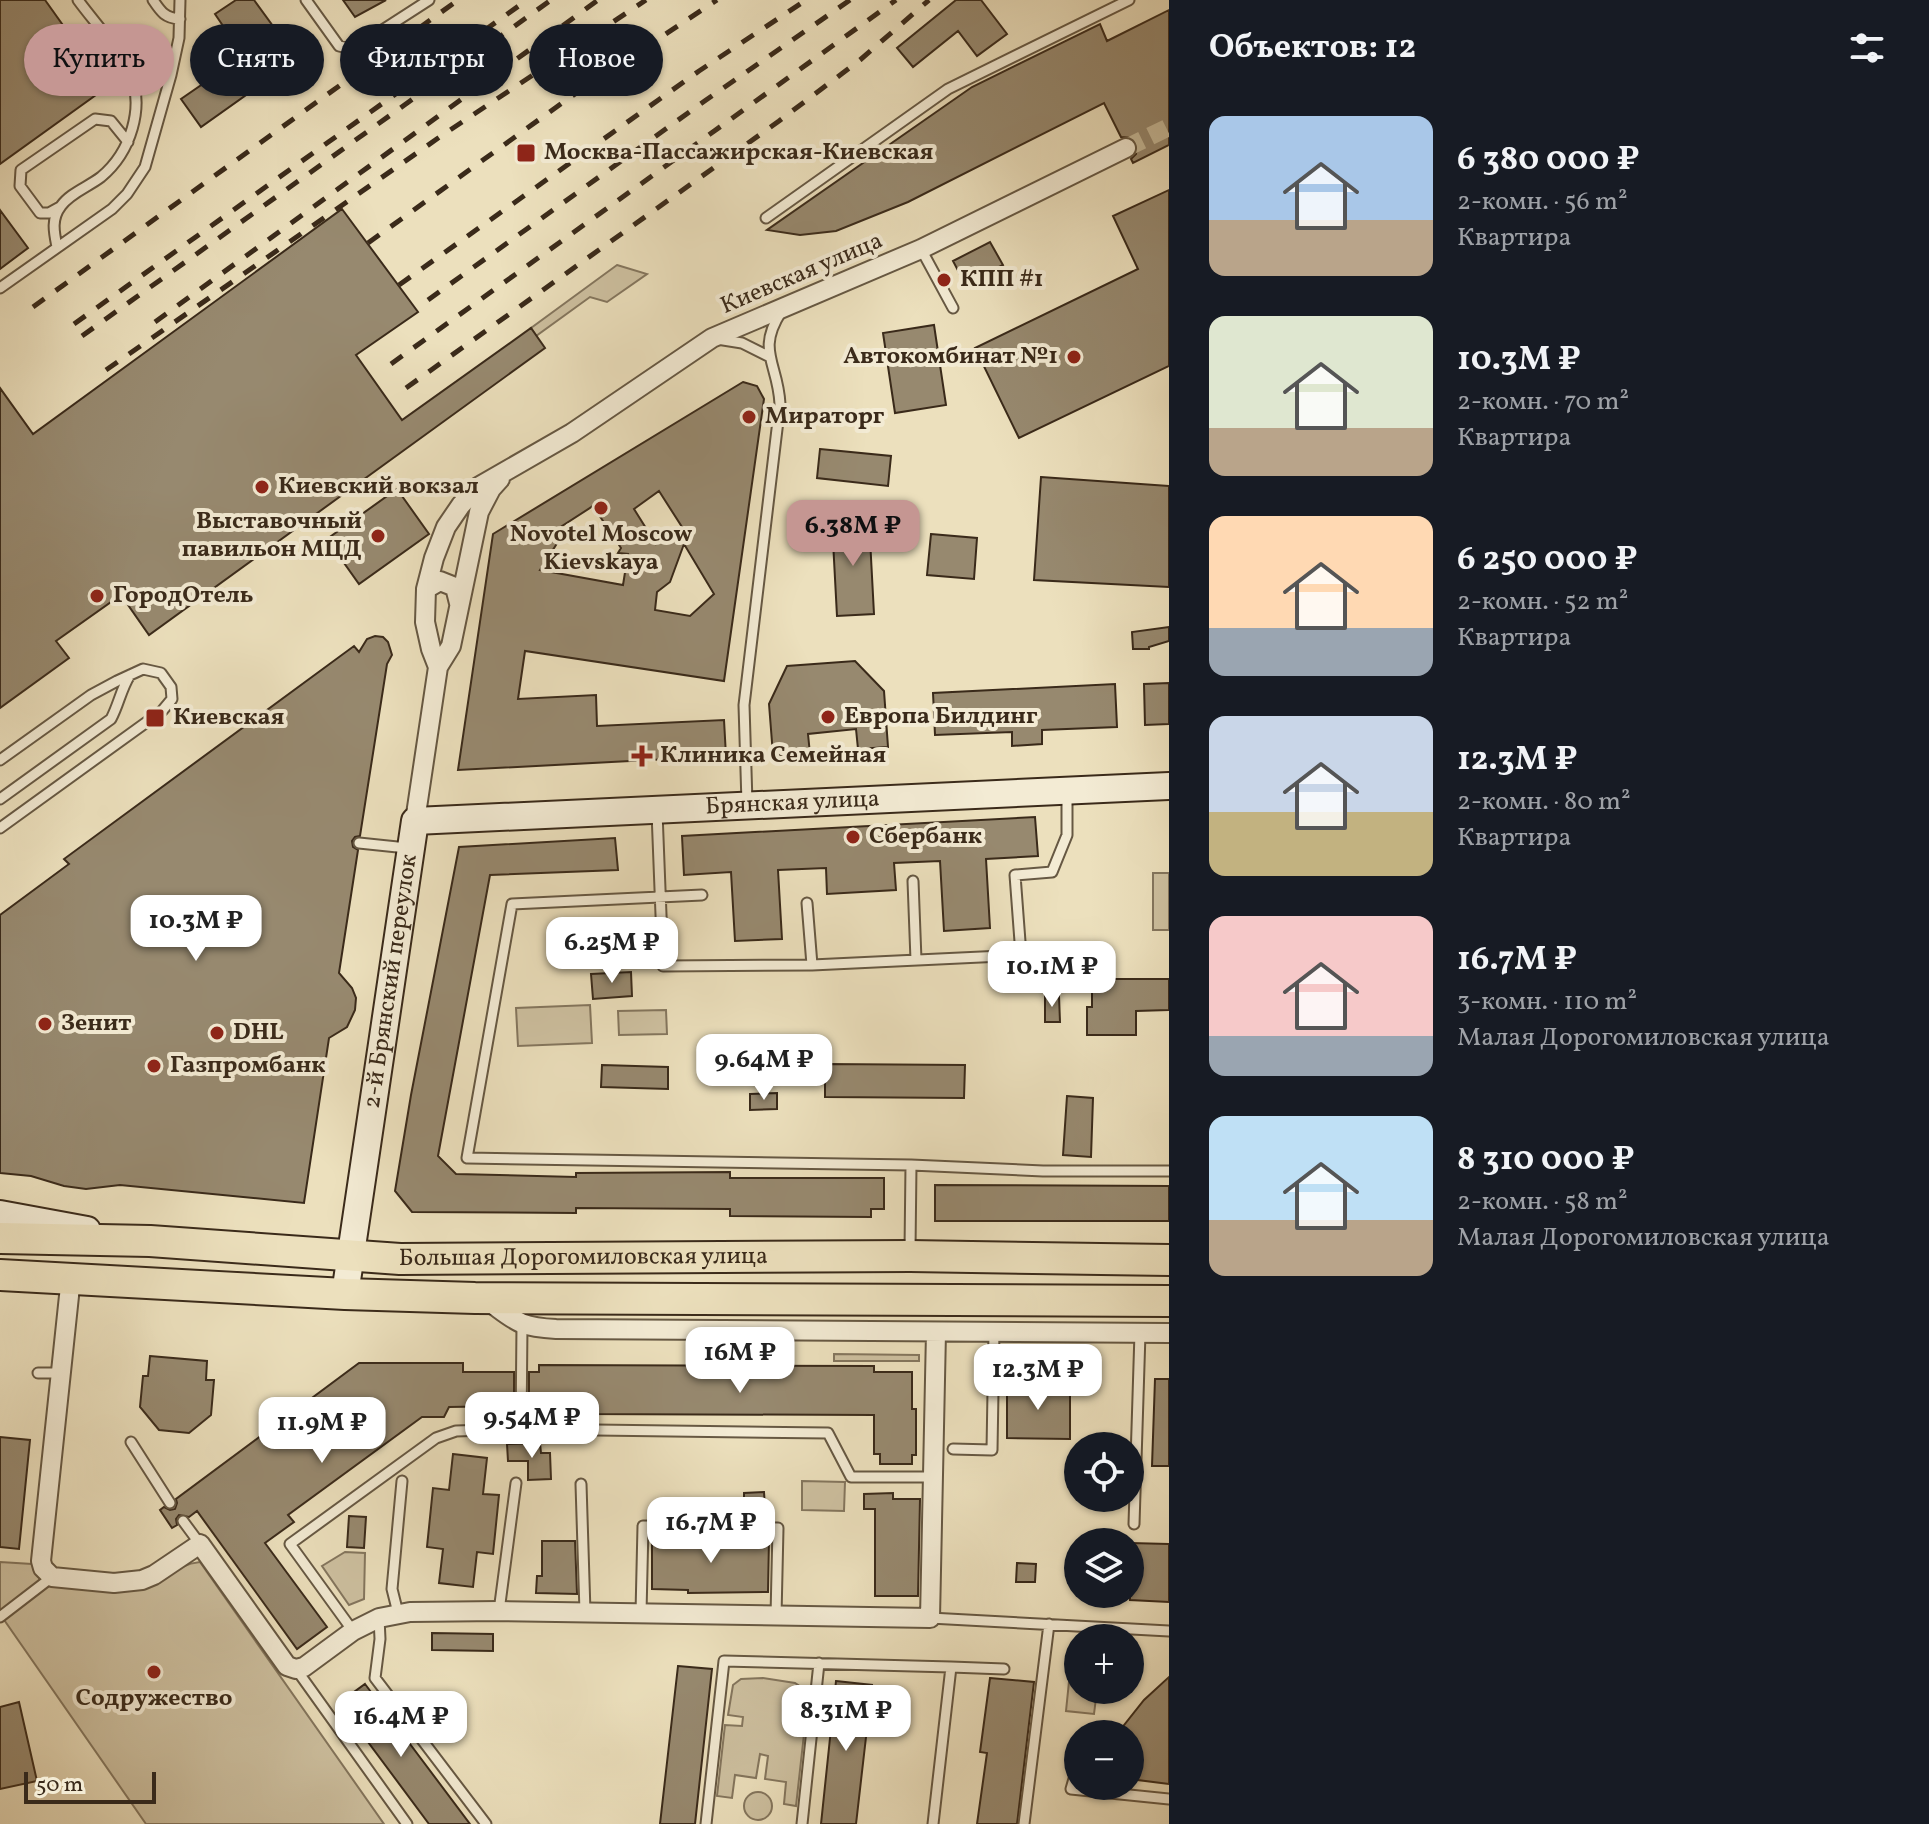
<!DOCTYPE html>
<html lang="ru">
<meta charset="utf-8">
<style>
:root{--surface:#171b24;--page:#242831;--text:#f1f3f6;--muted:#9ea1a6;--accent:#c59692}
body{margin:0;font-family:Vollkorn,serif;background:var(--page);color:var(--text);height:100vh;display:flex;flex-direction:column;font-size:30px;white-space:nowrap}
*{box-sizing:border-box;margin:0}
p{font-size:26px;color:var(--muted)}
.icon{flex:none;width:44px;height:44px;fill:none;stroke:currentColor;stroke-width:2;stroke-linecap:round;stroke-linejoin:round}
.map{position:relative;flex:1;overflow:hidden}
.panel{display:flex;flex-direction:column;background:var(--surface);width:760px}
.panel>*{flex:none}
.banner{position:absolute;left:24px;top:24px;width:760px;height:72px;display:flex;gap:16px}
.fabs{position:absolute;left:1064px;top:1432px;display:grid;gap:16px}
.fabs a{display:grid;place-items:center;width:80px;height:80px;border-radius:50%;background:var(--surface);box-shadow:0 2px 6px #0004;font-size:40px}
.scale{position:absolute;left:24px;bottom:20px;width:132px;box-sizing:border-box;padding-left:8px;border:4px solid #3a2a1a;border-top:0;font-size:22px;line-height:28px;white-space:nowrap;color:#3a2a1a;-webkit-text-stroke:6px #f3ebd4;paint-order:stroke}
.price{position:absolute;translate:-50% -68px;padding:0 18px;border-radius:16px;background:#fff;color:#222;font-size:26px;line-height:52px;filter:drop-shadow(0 2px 4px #0008)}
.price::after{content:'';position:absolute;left:50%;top:48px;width:24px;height:18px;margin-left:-12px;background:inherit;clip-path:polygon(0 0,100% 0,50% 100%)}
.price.current{background:var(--accent);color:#111}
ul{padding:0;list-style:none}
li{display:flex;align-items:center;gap:24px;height:200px;padding:0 40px}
li span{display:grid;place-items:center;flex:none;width:224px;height:160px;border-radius:16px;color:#555}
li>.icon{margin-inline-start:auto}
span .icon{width:96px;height:96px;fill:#fffc;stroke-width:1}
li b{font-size:34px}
h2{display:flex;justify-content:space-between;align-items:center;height:96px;padding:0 40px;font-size:34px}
.tag{padding:0 28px;border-radius:36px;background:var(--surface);box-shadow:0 2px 6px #0004;font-size:28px;line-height:72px}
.tag.current{background:var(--accent);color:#111}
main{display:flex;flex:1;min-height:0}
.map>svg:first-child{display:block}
.green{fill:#cec1a1;stroke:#84765e;stroke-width:2}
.building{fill:#97896f;stroke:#3a2a1a;stroke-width:2;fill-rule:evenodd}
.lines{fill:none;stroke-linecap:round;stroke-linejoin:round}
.street-tunnel{stroke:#c8bc9c;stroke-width:18;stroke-dasharray:18 9;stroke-linecap:butt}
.lane-casing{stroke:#665843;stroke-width:13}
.street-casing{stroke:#665843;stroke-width:22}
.secondary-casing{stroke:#3a2a1a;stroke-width:30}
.primary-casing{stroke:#3a2a1a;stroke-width:34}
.lane{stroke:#f3ebd4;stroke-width:9}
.street{stroke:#f3ebd4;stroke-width:18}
.secondary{stroke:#f3ebd4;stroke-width:26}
.primary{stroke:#ece0bd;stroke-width:30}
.rail{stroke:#3a2a1a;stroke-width:5;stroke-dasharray:14 14;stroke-linecap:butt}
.poi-dot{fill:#8f2418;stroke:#f3ebd4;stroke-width:3}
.labels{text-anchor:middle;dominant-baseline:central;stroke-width:8;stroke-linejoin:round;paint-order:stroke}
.poi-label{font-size:24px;font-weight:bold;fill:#3a2a1a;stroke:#f3ebd4;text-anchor:start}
.street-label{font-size:24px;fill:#3a2a1a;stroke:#f3ebd4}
</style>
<main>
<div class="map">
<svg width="1169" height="1824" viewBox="0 0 1169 1824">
<rect width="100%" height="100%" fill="#ece0bd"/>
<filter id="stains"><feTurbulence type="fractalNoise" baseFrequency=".0025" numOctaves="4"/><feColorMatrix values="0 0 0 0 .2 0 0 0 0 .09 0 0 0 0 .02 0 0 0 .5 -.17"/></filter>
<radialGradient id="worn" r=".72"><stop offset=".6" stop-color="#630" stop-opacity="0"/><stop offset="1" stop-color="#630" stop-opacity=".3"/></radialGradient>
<path class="green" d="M617 265 647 274 607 302 590 297 536 336 531 328Z
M1153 873H1169V930H1153Z
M590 1005 592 1043 518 1046 516 1008Z
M666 1010 667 1034 619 1035 618 1011Z
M834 1354 919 1355V1361H834Z
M802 1481 845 1482 844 1511 802 1510Z
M345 1552 365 1553 364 1599 349 1605 322 1566Z
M0 1562 32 1564 47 1585C74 1587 118 1596 143 1588 164 1581 177 1564 200 1562L384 1824H146L0 1614Z
M1071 1662 1078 1663V1690H1097L1094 1714 1066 1711Z
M763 1678 795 1683 807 1691 805 1725 790 1724V1733L804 1734 796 1806 784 1804 786 1782 765 1779 768 1756 760 1754 756 1778 735 1775 732 1798 717 1796 725 1725 742 1726 743 1717 728 1715 733 1685 741 1679Z
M744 1806a14 14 0 1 1 28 0a14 14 0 1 1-28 0Z"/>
<path class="building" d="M0 0H45L107 87 0 164Z
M236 0H254L297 59 201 127 181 99 220 72 215 65 238 48 215 14Z
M343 0H386L355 17Z
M956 0H981L1007 34 977 56 958 31 913 67 897 48Z
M1169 10V145L1133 163 1131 159 1136 154 1137 143 1132 138 1121 137 1104 103 908 202 836 231 800 235 767 230 972 87 1100 24 1107 41Z
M1169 190V366L1019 438 975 348 1138 269 1113 216Z
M342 209 418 312 356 355 402 420 531 328 545 348 149 635 121 595 56 641 69 658 0 708V388L33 434Z
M0 210 28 248 0 269Z
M990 242 1003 265 965 284 953 261Z
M934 325 946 405 895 413 883 333Z
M743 382 757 386 764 399 724 681 525 651 518 699 596 695 597 726 724 720 726 756 458 770 493 534ZM659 491 682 527 656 544 634 509ZM593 506 621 548 618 553 628 554 623 585 540 570 563 534 556 530ZM684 544 714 594 690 616 655 610 657 592 670 582Z
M820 449 891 456 888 486 817 478Z
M1041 477 1169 486V587L1034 580Z
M397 489 429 534 359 584 327 539Z
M869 520 874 614 837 616 832 522Z
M931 534 977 538 974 579 927 575Z
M1169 627V641L1149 647V649H1133L1132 632Z
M375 636 383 637 388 642 392 655 387 664 360 836 355 837 352 841 353 847 358 850 339 973 352 988 356 998 355 1010 347 1027 329 1038 304 1203 120 1185 86 1189 64 1186 31 1176 0 1173V915L69 864 64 859 354 646 359 652 367 639Z
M855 661 884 691 888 747 858 749 856 729 808 734 810 754 773 755 769 704 787 666Z
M1169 683V724L1145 725 1144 684Z
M1115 684 1117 727 1042 730V744L1012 746V732L935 735 933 693Z
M1035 817 1038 856 986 859 990 928 944 931 940 861 894 863 896 890 827 894 826 868 778 870 782 939 735 941 731 872 684 875 682 836Z
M615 838 618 870 490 875 438 1156 456 1174 576 1177V1173L730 1172V1178H884V1209H871V1217L730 1216V1209L576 1208V1213L412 1212 395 1191 411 1095 459 847Z
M631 972 632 996 593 999 591 974Z
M1092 979H1169V1010L1136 1011V1035H1087V1007H1092Z
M1045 996H1059L1060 1022H1045Z
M825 1064 965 1065 964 1098 825 1097Z
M602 1065 668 1067V1089L601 1087Z
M777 1093V1109L750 1110V1094Z
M1067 1096 1093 1098 1091 1157 1063 1155Z
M935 1185 1169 1186V1221H935Z
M150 1356 207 1361 206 1380H214L211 1415 189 1433 159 1430 140 1407 143 1376H148Z
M359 1363H463V1372H514V1406L449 1407 444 1417H422L288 1515 294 1522 265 1543 327 1627 297 1649 197 1511 189 1517 179 1515 176 1519 177 1525 172 1528 160 1510 164 1507 170 1510 175 1509 177 1503 176 1499Z
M539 1365 874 1366V1372H912V1409H916V1455H912V1464H880V1454H874V1415L580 1414V1406H529V1372H539Z
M1155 1379H1169V1466H1152Z
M1007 1385 1070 1386V1439L1007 1438Z
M0 1437 30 1440 19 1549 0 1547Z
M540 1443 541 1453H550L551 1479 528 1480V1461H508L507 1444Z
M453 1454 487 1458 483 1494 499 1495 493 1554 477 1552 473 1587 439 1583 443 1549 427 1547 433 1488 449 1490Z
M764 1492 765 1508H744V1493Z
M893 1493V1499H920L918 1596H875V1509H864V1494Z
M349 1516 366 1517 364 1548 347 1547Z
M652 1537 769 1539 768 1592 688 1593V1590L652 1589Z
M542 1541H575L577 1594 536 1593 537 1576H542Z
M1130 1543 1169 1544V1602L1130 1600Z
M1017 1563 1036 1564 1035 1582H1016Z
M432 1633 493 1634V1651L432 1650Z
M678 1666 712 1669 695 1824H660Z
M1169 1677V1784L1130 1779V1734H1117L1144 1700Z
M990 1678 1034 1682 1017 1824H977L987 1753 980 1752Z
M836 1681 872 1685 856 1824H821Z
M365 1684 470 1824H429L339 1703Z
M19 1702 37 1781 0 1789V1707Z"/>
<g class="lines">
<path class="street-tunnel" d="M1126 148 1169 127"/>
<g class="lane-casing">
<path id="lane" d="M153 0C161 12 165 18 180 19
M306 0 339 46 353 49 429 0
M60 207 49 213H40L20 186 21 170 95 119 111 121 128 142
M766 218 948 89 1129 0
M57 247C54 232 51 219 61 206 70 193 88 187 101 177 130 153 146 107 129 71 117 46 94 22 78 0
M921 249 953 308
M0 288 112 209 127 194 145 167 171 75 179 38 180 0
M717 339 742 343 770 357
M0 760 91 695 117 681 143 669 161 673 171 687 172 699 162 711 0 828
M0 799 111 719C119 704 121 689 130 675
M747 803 744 705 780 404C778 363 756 351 781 312
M657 812 663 966 812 965 807 903
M359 843 407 848
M913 881 916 960
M702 895 512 904 467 1158 911 1165 1043 1171H1169
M812 965 1021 955 1015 875 1052 872 1067 835V792
M910 1250 911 1165
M38 1373H61
M521 1429 522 1325
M131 1442 170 1503
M953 1449 992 1450 994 1332
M581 1484 585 1612
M183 1521 200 1544
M1134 1524 1140 1333
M499 1611 516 1483
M398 1613 392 1589 402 1481
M641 1613 643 1526 778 1528 776 1616
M0 1617 52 1577
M379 1618 380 1639 375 1678 486 1824
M930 1618 1169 1631
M353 1631 290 1544 436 1438 456 1431 521 1429 828 1433 851 1477H934
M951 1667 1004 1669
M296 1669 407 1824
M1078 1765 1071 1789 1169 1799
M706 1824 724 1661 951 1667 933 1824
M802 1824 819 1663
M1024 1824 1049 1624"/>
</g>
<g class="street-casing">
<path id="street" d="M426 589 440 581 455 587 459 603
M438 667 431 649 425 622 426 589 434 558 446 527 461 505 478 487 572 433 712 338 921 249 1126 148
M415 821 438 667 451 646 479 512 491 489 500 479
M71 1277 41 1561 43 1568 52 1577 114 1583 142 1580 154 1575 200 1544 287 1666 296 1669 304 1667 353 1631 379 1618 410 1612 499 1611 930 1618 936 1332
M487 1300C516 1321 518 1327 556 1329L1169 1333"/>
</g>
<g class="secondary-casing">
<g id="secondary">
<path d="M0 1214 87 1230"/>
<path id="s1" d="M345 1294 415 821 1169 786"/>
</g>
</g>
<g class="primary-casing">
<g id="primary">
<path id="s2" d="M0 1238 150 1241 400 1259 910 1256 1169 1260"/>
<path d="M0 1275 345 1294 475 1298 1169 1301"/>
</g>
</g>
<use href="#lane" class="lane"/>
<use href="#street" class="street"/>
<use href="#secondary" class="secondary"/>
<use href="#primary" class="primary"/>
<path class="rail" d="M368 243 569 98 717 0
M399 285 699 71 806 0
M428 300 706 100 850 0
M33 307 458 0
M155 322 598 0
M74 324 527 0
M82 336 551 0
M391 364 896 0
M106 370 444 134 646 0
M406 388 779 121 860 60 929 0"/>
</g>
<g class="poi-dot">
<rect x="516" y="143" width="20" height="20" rx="4"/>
<circle cx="944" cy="280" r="8"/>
<circle cx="1074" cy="357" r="8"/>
<circle cx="749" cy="417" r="8"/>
<circle cx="262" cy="487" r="8"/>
<circle cx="601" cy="508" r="8"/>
<circle cx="378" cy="536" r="8"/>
<circle cx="97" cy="596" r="8"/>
<circle cx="828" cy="717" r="8"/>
<rect x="145" y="708" width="20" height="20" rx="4"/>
<path d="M638 744h8v8h8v8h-8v8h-8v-8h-8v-8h8z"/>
<circle cx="853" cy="837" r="8"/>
<circle cx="45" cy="1024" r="8"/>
<circle cx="217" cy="1033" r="8"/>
<circle cx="154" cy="1066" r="8"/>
<circle cx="154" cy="1672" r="8"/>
</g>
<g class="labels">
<g class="poi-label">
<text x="544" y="153">Москва-Пассажирская-Киевская</text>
<text x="960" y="280">КПП #1</text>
<text x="1058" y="357" text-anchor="end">Автокомбинат №1</text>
<text x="765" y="417">Мираторг</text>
<text x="278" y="487">Киевский вокзал</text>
<text x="362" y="522" text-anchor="end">Выставочный<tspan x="362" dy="28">павильон МЦД</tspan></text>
<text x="601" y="535" text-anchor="middle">Novotel Moscow<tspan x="601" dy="28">Kievskaya</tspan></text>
<text x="113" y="596">ГородОтель</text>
<text x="844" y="717">Европа Билдинг</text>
<text x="173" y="718">Киевская</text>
<text x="660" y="756">Клиника Семейная</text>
<text x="869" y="837">Сбербанк</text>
<text x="61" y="1024">Зенит</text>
<text x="233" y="1033">DHL</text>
<text x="170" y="1066">Газпромбанк</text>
<text x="154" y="1699" text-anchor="middle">Содружество</text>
</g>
<g class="street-label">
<text transform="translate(802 274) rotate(-23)">Киевская улица</text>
<text stroke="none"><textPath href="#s1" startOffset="856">Брянская улица</textPath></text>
<text stroke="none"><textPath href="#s1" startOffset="316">2-й Брянский переулок</textPath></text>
<text stroke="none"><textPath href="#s2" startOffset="584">Большая Дорогомиловская улица</textPath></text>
</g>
</g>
<rect width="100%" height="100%" filter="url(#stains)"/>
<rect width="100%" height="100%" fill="url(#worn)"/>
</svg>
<div class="fabs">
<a><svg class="icon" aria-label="locate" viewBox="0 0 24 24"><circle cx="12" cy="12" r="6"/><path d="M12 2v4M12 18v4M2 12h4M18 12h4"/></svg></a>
<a><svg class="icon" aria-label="layers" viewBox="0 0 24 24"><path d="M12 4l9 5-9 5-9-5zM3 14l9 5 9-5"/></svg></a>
<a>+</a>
<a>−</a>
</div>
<div class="scale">50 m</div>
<b class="price current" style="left:853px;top:568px">6.38M ₽</b>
<b class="price" style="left:196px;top:963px">10.3M ₽</b>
<b class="price" style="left:612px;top:985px">6.25M ₽</b>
<b class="price" style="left:1052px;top:1009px">10.1M ₽</b>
<b class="price" style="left:764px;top:1102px">9.64M ₽</b>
<b class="price" style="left:740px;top:1395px">16M ₽</b>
<b class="price" style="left:1038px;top:1412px">12.3M ₽</b>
<b class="price" style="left:532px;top:1460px">9.54M ₽</b>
<b class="price" style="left:322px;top:1465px">11.9M ₽</b>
<b class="price" style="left:711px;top:1565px">16.7M ₽</b>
<b class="price" style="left:846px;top:1753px">8.31M ₽</b>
<b class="price" style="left:401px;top:1759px">16.4M ₽</b>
<div class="banner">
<a class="tag current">Купить</a>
<a class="tag">Снять</a>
<a class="tag">Фильтры</a>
<a class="tag">Новое</a>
</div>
</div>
<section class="panel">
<h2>Объектов: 12<svg class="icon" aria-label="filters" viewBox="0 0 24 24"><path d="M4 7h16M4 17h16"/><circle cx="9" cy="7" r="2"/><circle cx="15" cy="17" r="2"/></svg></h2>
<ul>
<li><span style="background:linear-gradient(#a9c7e8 65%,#b9a48a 0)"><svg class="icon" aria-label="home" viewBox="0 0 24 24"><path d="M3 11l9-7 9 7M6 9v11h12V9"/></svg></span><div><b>6 380 000 ₽</b><p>2-комн. · 56 m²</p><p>Квартира</p></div></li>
<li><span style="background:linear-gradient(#dfe7d0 70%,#b9a48a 0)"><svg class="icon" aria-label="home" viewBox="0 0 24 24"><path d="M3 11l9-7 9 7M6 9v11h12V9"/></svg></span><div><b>10.3M ₽</b><p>2-комн. · 70 m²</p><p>Квартира</p></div></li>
<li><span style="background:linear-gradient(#ffd9b3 70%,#9aa5b1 0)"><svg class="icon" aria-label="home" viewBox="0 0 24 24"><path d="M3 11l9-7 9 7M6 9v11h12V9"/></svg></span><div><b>6 250 000 ₽</b><p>2-комн. · 52 m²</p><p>Квартира</p></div></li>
<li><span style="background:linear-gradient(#c9d6e8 60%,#c2b280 0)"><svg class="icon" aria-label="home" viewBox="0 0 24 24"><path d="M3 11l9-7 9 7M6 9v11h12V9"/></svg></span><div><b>12.3M ₽</b><p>2-комн. · 80 m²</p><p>Квартира</p></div></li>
<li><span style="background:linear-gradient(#f6c9c9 75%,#9aa5b1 0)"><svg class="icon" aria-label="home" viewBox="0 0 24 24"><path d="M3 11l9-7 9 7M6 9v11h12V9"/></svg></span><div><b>16.7M ₽</b><p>3-комн. · 110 m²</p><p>Малая Дорогомиловская улица</p></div></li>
<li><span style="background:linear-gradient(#bfe0f5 65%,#b9a48a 0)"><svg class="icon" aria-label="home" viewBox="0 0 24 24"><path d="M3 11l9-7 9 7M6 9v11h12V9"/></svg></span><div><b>8 310 000 ₽</b><p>2-комн. · 58 m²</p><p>Малая Дорогомиловская улица</p></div></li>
</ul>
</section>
</main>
